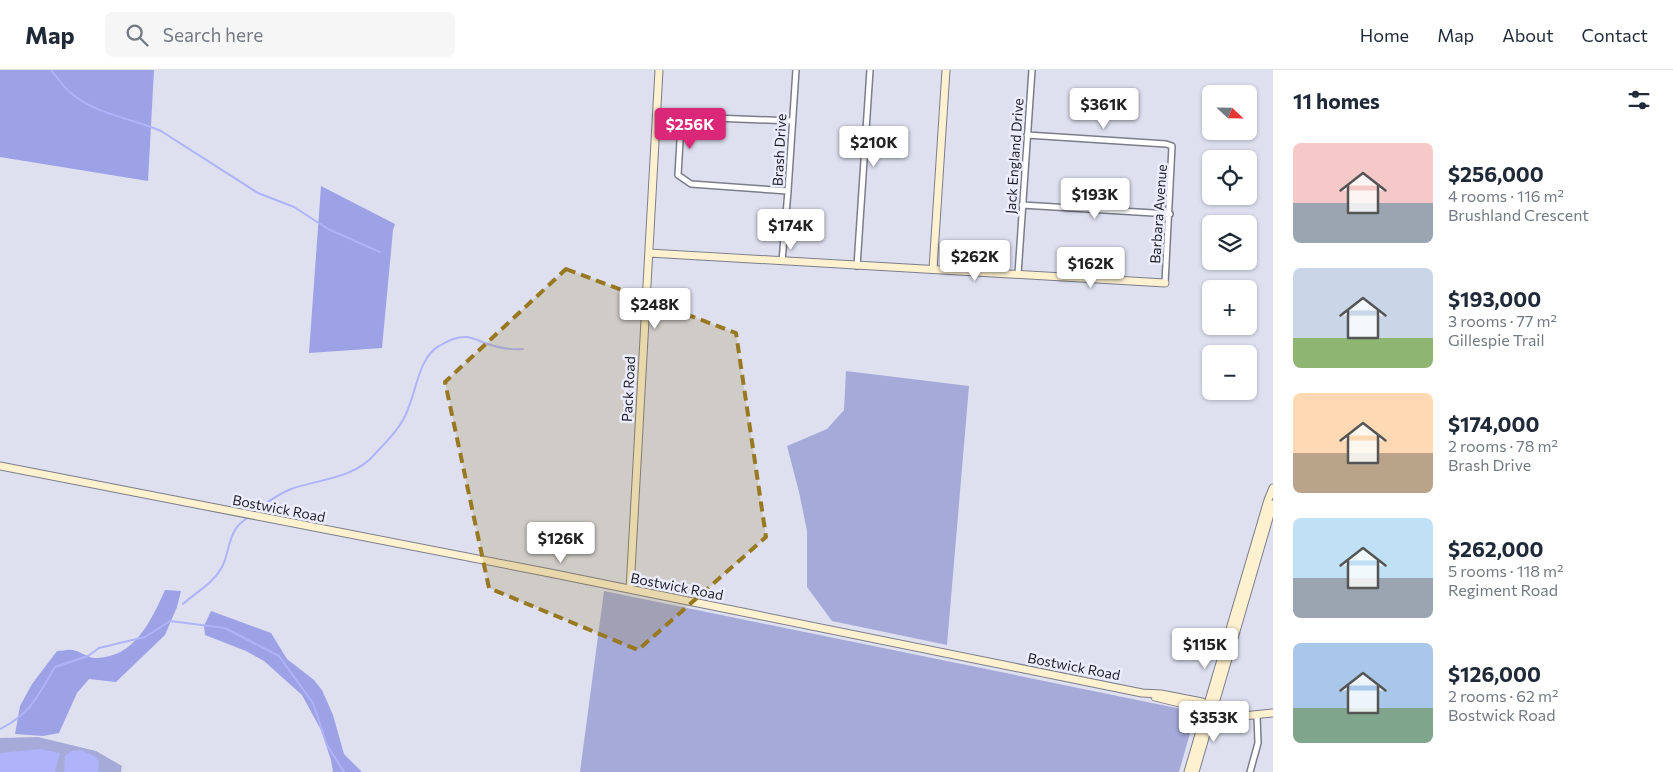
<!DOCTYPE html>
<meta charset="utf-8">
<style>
:root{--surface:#fff;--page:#f6f6f7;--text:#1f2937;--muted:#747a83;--line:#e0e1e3;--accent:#db2777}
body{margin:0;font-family:Commissioner,sans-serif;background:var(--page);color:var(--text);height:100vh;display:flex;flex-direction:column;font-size:19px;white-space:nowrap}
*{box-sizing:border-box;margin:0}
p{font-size:16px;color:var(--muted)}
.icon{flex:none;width:28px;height:28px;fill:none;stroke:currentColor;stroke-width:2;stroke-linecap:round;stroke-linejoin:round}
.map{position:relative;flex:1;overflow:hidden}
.side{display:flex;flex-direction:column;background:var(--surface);width:400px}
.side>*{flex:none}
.needle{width:32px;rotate:112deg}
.buttons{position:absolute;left:1202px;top:15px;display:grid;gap:10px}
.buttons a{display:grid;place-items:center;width:55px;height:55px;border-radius:8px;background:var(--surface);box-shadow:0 1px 4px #0004;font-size:25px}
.price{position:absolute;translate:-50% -42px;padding:0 11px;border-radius:5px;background:#fff;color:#222;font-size:16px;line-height:32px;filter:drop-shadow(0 1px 2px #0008)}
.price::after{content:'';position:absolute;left:50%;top:30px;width:15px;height:11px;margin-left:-8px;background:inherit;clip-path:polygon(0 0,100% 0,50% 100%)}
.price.current{background:var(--accent);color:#fff}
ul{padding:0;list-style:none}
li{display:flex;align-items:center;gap:15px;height:125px;padding:0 20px}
li span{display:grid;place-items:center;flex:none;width:140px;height:100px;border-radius:8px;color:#555}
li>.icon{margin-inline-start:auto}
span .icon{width:60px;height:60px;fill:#fffc;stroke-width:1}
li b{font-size:21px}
h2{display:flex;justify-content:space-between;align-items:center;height:60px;padding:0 20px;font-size:21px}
header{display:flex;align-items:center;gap:30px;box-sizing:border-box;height:70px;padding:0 25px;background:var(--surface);border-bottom:1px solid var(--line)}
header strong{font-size:24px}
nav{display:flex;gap:28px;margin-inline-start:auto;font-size:18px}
.search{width:350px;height:45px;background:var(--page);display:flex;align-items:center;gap:12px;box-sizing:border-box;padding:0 18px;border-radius:8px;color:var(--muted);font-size:19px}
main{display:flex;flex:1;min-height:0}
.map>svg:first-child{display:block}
.green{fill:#a6aad9}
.forest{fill:#9da1e6}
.water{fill:#aeb3fa}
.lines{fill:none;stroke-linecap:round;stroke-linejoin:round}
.stream{stroke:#aeb3fa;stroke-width:2}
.street-casing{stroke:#7b7d8b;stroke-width:8}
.secondary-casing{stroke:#7b7d8b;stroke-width:9}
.street{stroke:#fff;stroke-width:5}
.secondary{stroke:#fef1cf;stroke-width:7}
.marked{fill:#987922;fill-opacity:0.2;stroke:#987922;stroke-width:4;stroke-dasharray:10 6;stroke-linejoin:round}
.labels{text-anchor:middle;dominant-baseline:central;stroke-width:5;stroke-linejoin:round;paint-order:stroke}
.street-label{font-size:14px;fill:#1e1f25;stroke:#ebedfe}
</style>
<header>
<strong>Map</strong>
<div class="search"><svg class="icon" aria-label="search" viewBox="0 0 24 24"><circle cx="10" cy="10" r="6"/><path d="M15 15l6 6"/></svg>Search here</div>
<nav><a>Home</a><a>Map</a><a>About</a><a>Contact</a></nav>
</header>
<main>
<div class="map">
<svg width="1273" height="702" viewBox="0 0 1273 702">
<rect width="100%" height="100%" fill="#dee0f0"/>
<path class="green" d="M846 301 969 316 947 575 832 551 807 517V461L799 422 787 376 827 359 844 340Z
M604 521 1196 642 1179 702H580Z
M38 667 96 681 122 696 121 702H0V668Z"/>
<path class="forest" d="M0 0H154L148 111 0 87Z
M321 116 395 154 393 160 382 278 309 283Z
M165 520 181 521 177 537 165 565 116 612 89 609 77 623 59 663 43 666 15 664 20 636 32 614 57 581C62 581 68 579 72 580 80 581 87 587 94 588 134 589 151 551 165 520Z
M211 541 271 563 287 589 314 610 322 620 333 645 344 684 362 702H333L331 690 321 660 302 625 264 591 246 581 205 565 204 556Z"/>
<path class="water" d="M40 679 60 683 55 702H0V683Z
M81 680 92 685 99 690 98 702H64L65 686 71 681Z"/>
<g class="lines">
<path class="stream" d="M51 0C58 8 63 17 71 23 96 45 132 48 161 61L258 123 294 137 328 159 380 182
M252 444C264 434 277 425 291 419 319 409 353 409 374 385 384 374 396 363 403 350 416 328 417 288 439 276 447 271 457 266 467 267 474 268 479 271 485 273 498 278 510 280 523 279
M183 534C196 522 213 514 222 497 229 484 228 468 237 457 240 453 245 450 248 447
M0 659C31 644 38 625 55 597L88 586 99 578 145 567 170 551 225 558 279 586 313 633 327 675 344 702"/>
<g class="street-casing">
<path id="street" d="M1027 65 1166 74 1172 76 1165 213
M788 121 691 114 678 105 681 54 689 47 792 51
M1022 135 1170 144
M782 191 788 121 796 0
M857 196 870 0
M1018 204 1032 0
M1250 702 1258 673 1257 646"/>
</g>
<g class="secondary-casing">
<path id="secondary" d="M649 183 1165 213
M933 199 946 0
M0 396 550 503 1142 623 1161 624 1202 632 1206 636 1243 646 1273 643
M630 519 659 0
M1155 627 1200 638 1206 636
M1188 702 1268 430 1273 418
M1195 702 1273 434"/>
</g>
<use href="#street" class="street"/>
<use href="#secondary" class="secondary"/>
</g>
<path class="marked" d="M566 199 736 263 766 467 638 580 489 518 445 312Z"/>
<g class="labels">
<g class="street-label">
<text transform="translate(779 80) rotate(-87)">Brash Drive</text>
<text transform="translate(1014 86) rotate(-86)">Jack England Drive</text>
<text transform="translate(1158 144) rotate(-86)">Barbara Avenue</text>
<text transform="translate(628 319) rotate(-87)">Pack Road</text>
<text transform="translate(279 438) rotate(11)">Bostwick Road</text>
<text transform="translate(677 516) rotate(11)">Bostwick Road</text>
<text transform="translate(1074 596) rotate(11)">Bostwick Road</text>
</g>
</g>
</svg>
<div class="buttons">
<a><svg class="needle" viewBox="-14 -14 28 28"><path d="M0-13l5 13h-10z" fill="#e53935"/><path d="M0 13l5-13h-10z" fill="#747a83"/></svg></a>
<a><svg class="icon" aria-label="locate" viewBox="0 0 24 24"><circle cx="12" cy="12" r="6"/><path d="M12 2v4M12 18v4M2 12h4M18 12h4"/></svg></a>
<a><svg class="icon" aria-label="layers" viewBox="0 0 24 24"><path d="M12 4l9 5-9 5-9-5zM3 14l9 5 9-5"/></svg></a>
<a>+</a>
<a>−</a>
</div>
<b class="price" style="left:1104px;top:60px">$361K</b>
<b class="price current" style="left:690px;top:80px">$256K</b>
<b class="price" style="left:874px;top:98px">$210K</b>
<b class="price" style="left:1095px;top:150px">$193K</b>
<b class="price" style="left:791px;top:181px">$174K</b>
<b class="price" style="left:975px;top:212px">$262K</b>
<b class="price" style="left:1091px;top:219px">$162K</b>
<b class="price" style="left:655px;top:260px">$248K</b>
<b class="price" style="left:561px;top:494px">$126K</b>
<b class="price" style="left:1205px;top:600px">$115K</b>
<b class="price" style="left:1214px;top:673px">$353K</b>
</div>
<section class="side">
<h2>11 homes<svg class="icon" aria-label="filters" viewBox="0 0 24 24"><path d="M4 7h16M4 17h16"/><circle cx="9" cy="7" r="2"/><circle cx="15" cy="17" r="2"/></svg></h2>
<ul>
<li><span style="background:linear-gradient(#f6c9c9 60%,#9aa5b1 0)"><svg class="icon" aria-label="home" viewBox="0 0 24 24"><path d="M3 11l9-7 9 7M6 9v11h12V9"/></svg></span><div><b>$256,000</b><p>4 rooms · 116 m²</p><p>Brushland Crescent</p></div></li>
<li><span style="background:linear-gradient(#c9d6e8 70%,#8fb573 0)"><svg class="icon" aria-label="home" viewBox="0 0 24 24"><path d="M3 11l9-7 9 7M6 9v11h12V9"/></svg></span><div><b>$193,000</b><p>3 rooms · 77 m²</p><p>Gillespie Trail</p></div></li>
<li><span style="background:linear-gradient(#ffd9b3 60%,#b9a48a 0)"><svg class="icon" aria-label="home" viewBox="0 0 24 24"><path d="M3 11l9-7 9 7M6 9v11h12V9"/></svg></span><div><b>$174,000</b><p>2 rooms · 78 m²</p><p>Brash Drive</p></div></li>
<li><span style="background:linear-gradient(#bfe0f5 60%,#9aa5b1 0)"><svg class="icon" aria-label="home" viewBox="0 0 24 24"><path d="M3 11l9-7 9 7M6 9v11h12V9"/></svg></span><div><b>$262,000</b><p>5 rooms · 118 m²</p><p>Regiment Road</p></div></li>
<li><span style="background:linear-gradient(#a9c7e8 65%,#7fa58c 0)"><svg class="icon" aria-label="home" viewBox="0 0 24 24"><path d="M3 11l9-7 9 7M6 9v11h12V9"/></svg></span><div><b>$126,000</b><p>2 rooms · 62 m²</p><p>Bostwick Road</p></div></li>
</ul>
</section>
</main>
